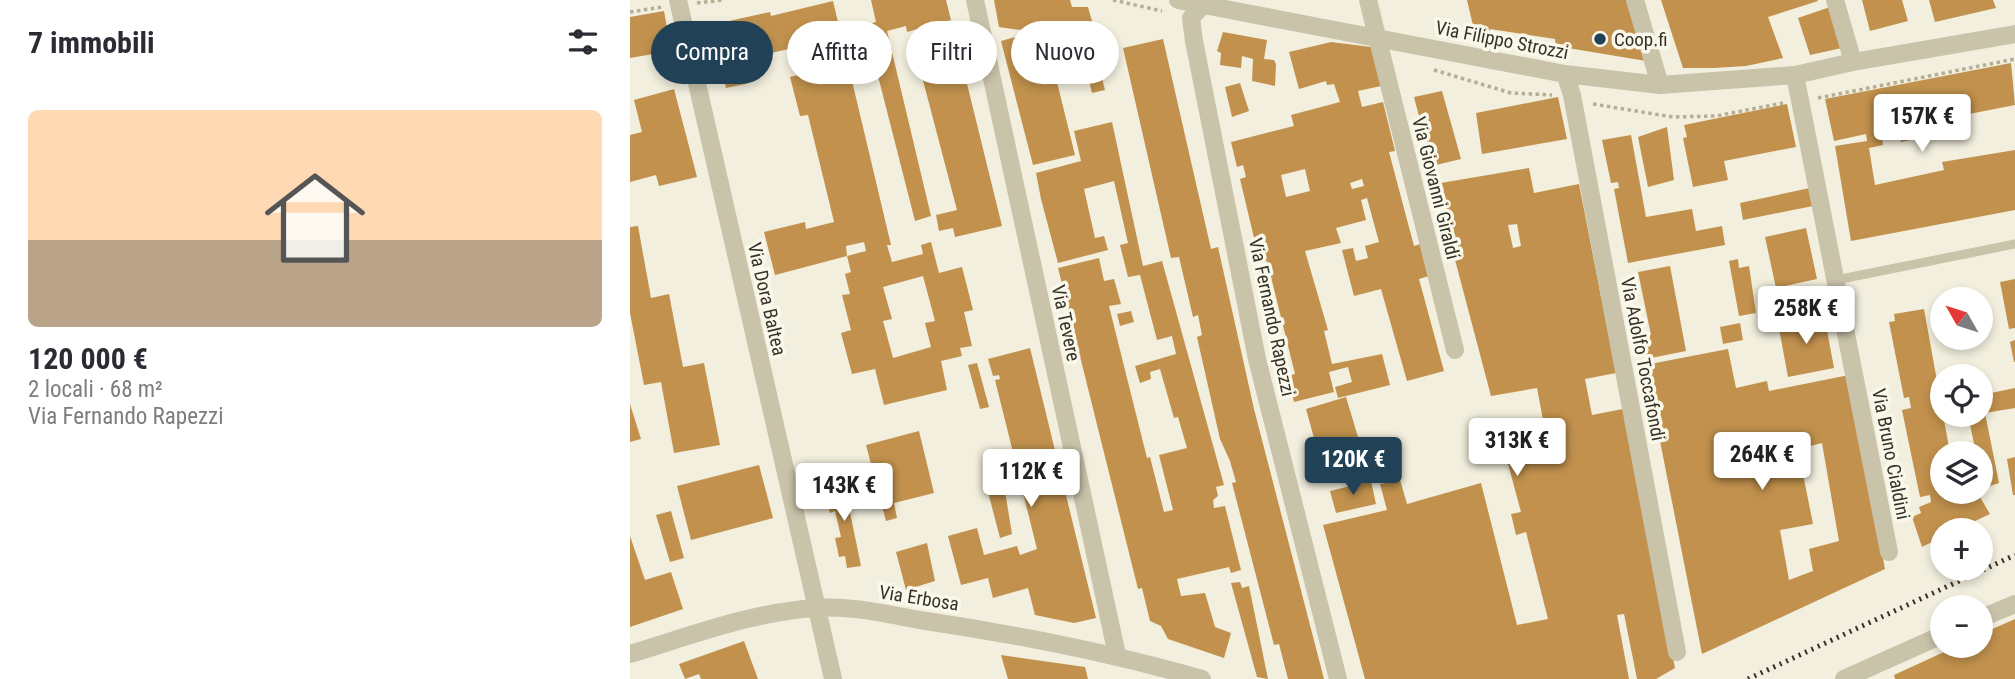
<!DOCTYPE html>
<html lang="it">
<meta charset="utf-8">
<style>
:root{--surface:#fff;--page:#f2f2f3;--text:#2b2b33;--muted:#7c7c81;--accent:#214157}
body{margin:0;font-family:"Roboto Condensed",sans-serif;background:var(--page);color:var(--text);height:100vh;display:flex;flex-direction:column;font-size:26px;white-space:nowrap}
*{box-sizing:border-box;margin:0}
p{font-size:23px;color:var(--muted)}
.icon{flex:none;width:38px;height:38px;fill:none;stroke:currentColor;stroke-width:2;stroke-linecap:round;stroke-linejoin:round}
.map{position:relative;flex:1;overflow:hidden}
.sheet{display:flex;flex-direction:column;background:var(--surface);width:630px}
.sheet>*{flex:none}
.top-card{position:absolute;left:21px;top:21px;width:665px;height:63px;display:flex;gap:14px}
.needle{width:46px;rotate:309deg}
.tools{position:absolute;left:1300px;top:287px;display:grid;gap:14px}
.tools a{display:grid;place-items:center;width:63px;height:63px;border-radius:50%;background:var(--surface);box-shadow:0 4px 10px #0003;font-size:35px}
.price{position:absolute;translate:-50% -60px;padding:0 16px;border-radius:7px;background:#fff;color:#222;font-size:23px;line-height:46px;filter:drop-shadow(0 2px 4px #0008)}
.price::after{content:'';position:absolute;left:50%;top:42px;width:21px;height:16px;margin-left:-10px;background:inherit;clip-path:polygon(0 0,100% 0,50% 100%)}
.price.on{background:var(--accent);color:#fff}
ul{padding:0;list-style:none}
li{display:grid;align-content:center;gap:14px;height:371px;padding:0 28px}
li span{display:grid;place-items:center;height:217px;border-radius:10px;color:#555}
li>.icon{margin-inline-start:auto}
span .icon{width:126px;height:126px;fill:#fffc;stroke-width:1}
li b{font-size:30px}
h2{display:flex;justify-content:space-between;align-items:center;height:84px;padding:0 28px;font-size:30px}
.chip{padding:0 24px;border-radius:32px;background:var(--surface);box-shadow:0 4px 10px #0003;font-size:24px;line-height:63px}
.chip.on{background:var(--accent);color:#fff}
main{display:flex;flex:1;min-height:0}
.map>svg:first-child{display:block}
.building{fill:#c1914d;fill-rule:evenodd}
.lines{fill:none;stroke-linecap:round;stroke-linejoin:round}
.path{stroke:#b5ae94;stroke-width:3.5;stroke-dasharray:3.5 3.5;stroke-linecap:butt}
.lane{stroke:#c9c3aa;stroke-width:9}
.street{stroke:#c9c3aa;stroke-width:18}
.rail{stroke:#373229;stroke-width:5;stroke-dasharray:2 5;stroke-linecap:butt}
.poi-dot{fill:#214157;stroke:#f9f8ea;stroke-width:2.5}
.labels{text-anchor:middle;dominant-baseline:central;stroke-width:7;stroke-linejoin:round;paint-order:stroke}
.poi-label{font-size:19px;fill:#373229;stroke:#f9f8ea;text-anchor:start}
.street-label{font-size:19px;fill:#373229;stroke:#f9f8ea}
</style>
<main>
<section class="sheet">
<h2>7 immobili<svg class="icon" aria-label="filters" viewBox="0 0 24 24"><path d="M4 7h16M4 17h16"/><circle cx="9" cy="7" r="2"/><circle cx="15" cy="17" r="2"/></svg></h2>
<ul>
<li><span style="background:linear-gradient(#ffd9b3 60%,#b9a48a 0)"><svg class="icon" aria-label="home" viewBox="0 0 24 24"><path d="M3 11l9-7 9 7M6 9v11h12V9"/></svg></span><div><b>120 000 €</b><p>2 locali · 68 m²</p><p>Via Fernando Rapezzi</p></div></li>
</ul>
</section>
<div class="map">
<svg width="1385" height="679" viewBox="0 0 1385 679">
<rect width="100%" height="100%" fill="#f2efde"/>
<path class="building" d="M241 0H316L321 20 277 32 276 26 257 31 301 216 285 221 235 25 246 22Z
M364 0H440L442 7H458L469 46 438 51 434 36 369 27Z
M837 0H997L1016 61 926 46 925 39 860 29 862 36 845 34Z
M1031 0H1187L1188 1 1138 17 1153 58 1116 66 1084 68H1053Z
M1232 0H1272L1278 21 1240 31Z
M1299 0H1363L1366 8 1305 22Z
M203 1 261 245H257L262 262 293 254 291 245 301 242 309 273 332 267 343 310 334 312 342 346 330 348 332 356 311 361 317 390 254 405 245 369 222 374 211 333 221 330 212 295 220 294 215 274 221 272 217 256 236 251 234 242 216 246 217 256 145 275 134 232 175 222 176 229 204 222 178 115 170 116 160 77 183 71 177 45 110 60 116 84 96 88 81 25 140 12 141 16ZM293 276 305 321 295 323 301 347 263 358 253 321 262 319 253 287Z
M1200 7 1212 48 1180 55 1168 18Z
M34 11 41 51 0 58V17Z
M593 32 637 40 634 59 644 60 646 64 645 86 622 81 623 59 612 56 611 68 590 65 591 53 587 51Z
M396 34 398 41 410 38 419 67 423 66 445 155 403 165 371 41Z
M326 39 372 226 325 237 323 228 309 231 306 215 327 210 285 50Z
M533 39 581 249 588 247 624 409 694 679H658L649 644 644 645 602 483 606 482 600 461 590 439 567 337 572 335 568 315 563 317 549 257 541 258 493 48Z
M701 42 741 47 751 86 728 91 732 107 753 102 765 151 759 152 784 246 790 244 799 276 789 279 814 371 777 381 751 289 724 296 712 250 723 248 726 261 738 258 735 246 749 242 737 198 731 200 736 220 706 228 711 243 675 251 698 330 694 331 702 364 752 354 760 385 708 398 705 387 722 382 718 367 699 372 704 392 664 402 658 376 665 374 637 261 630 263 610 179 616 177 613 165 607 167 601 142 664 126 661 115 710 102 704 84 697 85 696 81 669 89 659 52ZM675 169 680 191 656 197 651 175ZM732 179 734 186 722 189 720 183Z
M1381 63 1385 105 1283 125 1286 139 1271 142 1268 123 1250 126 1253 145 1239 148 1245 185 1314 170 1312 162 1385 150V210L1221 241 1205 146 1237 141 1236 134 1204 141 1195 99Z
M472 78 475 90 462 93 459 81Z
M610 83 619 111 602 117 595 87Z
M44 89 67 177 29 186 26 175 0 182V135L12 132 4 100Z
M812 91 831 159 802 166 784 97Z
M928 97 937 139 852 154 846 113Z
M1157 104 1166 147 1094 161 1098 180 1063 187 1053 138 1057 137 1054 125Z
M482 122 513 266 532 261 594 485 586 487 588 496 583 500 584 508 595 506 611 570 601 573 599 567 547 579 551 596 575 593 585 627 601 633 594 658 538 639 531 626 520 621 512 588 508 589 428 268 469 258 474 281 484 279 491 304 479 306 517 458 520 457 534 512 543 510 529 455 557 448 548 417 544 418 530 369 520 372 521 379 510 383 505 366 546 354 542 336 527 340 510 275 498 277 490 245 498 243 484 181 454 189 465 238 474 236 478 250 428 263 411 199 406 173 451 161 444 131Z
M1037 127 1044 180 1018 187 1008 137Z
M1001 135 1016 217 1062 209 1066 231 1092 226 1095 245 998 263 984 189 989 188 988 182 981 183 972 140Z
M899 168 904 193 949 184 986 373 955 379 962 415 993 409 1045 668 1026 679H1007L994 614 987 615 999 679H735L693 525 757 510 750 484 756 483 755 477 768 473 777 504 851 483 887 625 918 619 896 532 886 535 881 514 891 512 870 434 914 425 907 388 861 396 805 184ZM887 224 891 246 883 248 878 225Z
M1180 188 1183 206 1113 220 1110 203Z
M8 226 21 298 39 294 53 367 74 363 90 445 44 453 31 382 14 385 0 313V227Z
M1176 228 1187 279 1146 288 1135 237Z
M1108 259 1109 268 1119 266 1126 313 1109 316 1099 261Z
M1040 266 1056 351 1016 359 1012 337 1021 335 1008 272Z
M1385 279V328L1379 329 1370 282Z
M1294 309 1320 453H1312V492H1347L1360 514 1326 530H1312V537L1292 547 1282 517 1291 513 1289 507 1301 502 1300 495 1290 497 1272 410 1281 408 1279 397 1274 398 1259 322 1265 321 1264 314Z
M501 311 504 322 490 326 487 314Z
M1194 314 1204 368 1158 377 1148 323Z
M1110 323 1113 340 1093 344 1090 327Z
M1385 340V362H1384L1380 342Z
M400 348 466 618 444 623 405 615 398 588 363 598 358 578 331 585 318 536 347 528 354 555 387 546 390 555 407 549 365 380 370 379 369 375 363 376 358 359Z
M1098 349 1106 388 1137 381 1139 391 1219 375 1255 569 1072 654 1015 365ZM1192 443 1209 541 1179 549 1183 571 1159 580 1150 530 1183 524 1168 449Z
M347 363 359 407 350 409 338 365Z
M1385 388V408L1355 413 1369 483 1360 486 1355 471 1351 472V453H1346L1338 415H1351V395Z
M716 397 728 437 687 449 676 409Z
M0 404 11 439 0 442Z
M289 431 304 493 264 503 267 518 256 521 236 445Z
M1385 457V495H1383L1377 459Z
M129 465 143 518 61 540 47 486Z
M213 478 231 566 217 568 215 556 209 557 205 538 211 537 205 511 200 513 196 495H202L198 480Z
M741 481 746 504 706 513 700 491Z
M374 485 382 534 370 538 358 492Z
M41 511 54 558 40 562 26 515Z
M0 536 15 580 41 572 53 609 0 627Z
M297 543 305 581 276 590 266 552Z
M610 582 612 588 619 586 638 679 627 677 601 583Z
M1385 619V679H1265L1264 675 1327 646H1351V634Z
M114 641 128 679H71L69 674 55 679 49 664Z
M371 655 455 667 458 679H378Z"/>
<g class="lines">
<path class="path" d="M483 0 532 11
M67 3 93 0
M0 12 32 7
M804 70 881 93 922 95
M1188 98 1385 59
M963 104 1043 117 1086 116 1153 103"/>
<path class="lane" d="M1206 280 1385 244"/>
<path class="street" d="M48 0 203 679
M345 0 487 655
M548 0 935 74 1030 85 1165 75 1223 62 1385 34
M572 0V6L561 18 564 41 627 359 708 679
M738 0 825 350
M1005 0 1030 85
M1205 0 1223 62
M935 74 942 95 1047 652
M1165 75 1259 552
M1351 618 1385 604
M0 654C60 636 122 612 186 608 222 605 260 615 296 621 390 635 481 653 572 679
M1214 679 1312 635"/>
<path class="rail" d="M1118 679 1385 555"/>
</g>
<circle class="poi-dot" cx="970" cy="39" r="7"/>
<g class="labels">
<g class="poi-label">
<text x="984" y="39">Coop.fi</text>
</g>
<g class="street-label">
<text transform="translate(872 40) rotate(11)">Via Filippo Strozzi</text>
<text transform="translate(806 188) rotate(76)">Via Giovanni Giraldi</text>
<text transform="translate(137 299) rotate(77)">Via Dora Baltea</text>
<text transform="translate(642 317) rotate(78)">Via Fernando Rapezzi</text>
<text transform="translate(436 323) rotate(78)">Via Tevere</text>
<text transform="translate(1013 359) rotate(79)">Via Adolfo Toccafondi</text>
<text transform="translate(1261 454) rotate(79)">Via Bruno Cialdini</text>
<text transform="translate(289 598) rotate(9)">Via Erbosa</text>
</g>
</g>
</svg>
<div class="tools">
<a><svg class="needle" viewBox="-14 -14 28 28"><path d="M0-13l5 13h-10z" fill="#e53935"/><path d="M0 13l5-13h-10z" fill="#7c7c81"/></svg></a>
<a><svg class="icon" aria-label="locate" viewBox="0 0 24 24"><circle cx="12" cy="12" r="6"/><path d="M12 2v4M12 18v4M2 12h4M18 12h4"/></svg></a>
<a><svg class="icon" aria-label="layers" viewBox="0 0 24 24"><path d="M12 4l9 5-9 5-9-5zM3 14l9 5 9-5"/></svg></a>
<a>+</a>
<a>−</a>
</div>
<b class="price" style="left:1292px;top:154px">157K €</b>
<b class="price" style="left:1176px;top:346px">258K €</b>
<b class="price" style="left:887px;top:478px">313K €</b>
<b class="price" style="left:1132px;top:492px">264K €</b>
<b class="price on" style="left:723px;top:497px">120K €</b>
<b class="price" style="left:401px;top:509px">112K €</b>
<b class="price" style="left:214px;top:523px">143K €</b>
<div class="top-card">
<a class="chip on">Compra</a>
<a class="chip">Affitta</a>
<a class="chip">Filtri</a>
<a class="chip">Nuovo</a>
</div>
</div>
</main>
